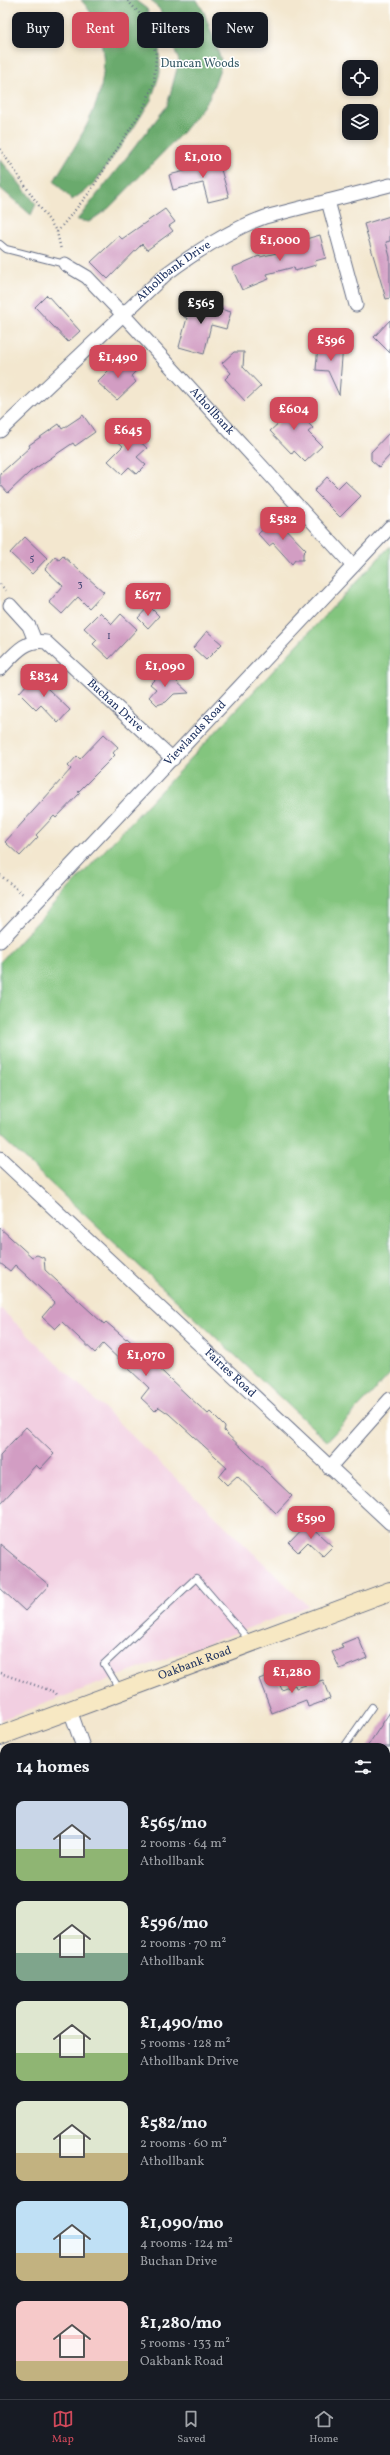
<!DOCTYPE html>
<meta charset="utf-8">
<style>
:root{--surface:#171b24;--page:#242831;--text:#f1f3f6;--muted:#9ea1a6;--line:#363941;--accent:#d1495b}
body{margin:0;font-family:Vollkorn,serif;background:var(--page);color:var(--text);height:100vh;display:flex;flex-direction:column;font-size:15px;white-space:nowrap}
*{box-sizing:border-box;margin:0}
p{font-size:13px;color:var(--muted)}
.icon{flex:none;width:22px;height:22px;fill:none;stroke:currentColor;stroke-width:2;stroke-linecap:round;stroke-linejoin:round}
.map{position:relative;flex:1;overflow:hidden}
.details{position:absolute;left:0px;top:1743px;width:390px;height:656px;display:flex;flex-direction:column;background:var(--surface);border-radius:12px 12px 0 0;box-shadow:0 2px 6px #0003}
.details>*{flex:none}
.guide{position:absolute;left:12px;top:12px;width:366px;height:36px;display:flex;gap:8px}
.fabs{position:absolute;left:342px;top:60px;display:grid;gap:8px}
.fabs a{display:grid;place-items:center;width:36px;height:36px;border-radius:8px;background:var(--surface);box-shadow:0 2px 6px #0003;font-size:20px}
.price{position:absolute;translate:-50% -34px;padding:0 9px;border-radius:8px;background:var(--accent);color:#fff;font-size:13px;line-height:26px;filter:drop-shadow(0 1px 2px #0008)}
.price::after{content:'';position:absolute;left:50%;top:24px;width:12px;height:9px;margin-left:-6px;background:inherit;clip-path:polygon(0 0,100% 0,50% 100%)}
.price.active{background:#222;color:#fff}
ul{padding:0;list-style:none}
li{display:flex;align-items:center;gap:12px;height:100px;padding:0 16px}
li span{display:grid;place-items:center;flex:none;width:112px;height:80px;border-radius:8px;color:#555}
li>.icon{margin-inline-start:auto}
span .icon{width:48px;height:48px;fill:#fffc;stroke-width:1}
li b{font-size:17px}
h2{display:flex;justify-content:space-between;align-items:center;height:48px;padding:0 16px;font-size:17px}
.tag{padding:0 14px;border-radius:8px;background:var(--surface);box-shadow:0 2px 6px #0003;font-size:14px;line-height:36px}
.tag.active{background:var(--accent);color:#fff}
.menu{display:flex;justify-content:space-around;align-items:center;height:56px;border-top:1px solid var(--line);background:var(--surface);font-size:11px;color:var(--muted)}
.menu a{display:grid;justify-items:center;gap:2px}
.menu .active{color:var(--accent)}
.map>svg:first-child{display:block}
.built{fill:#f2cfe1}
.green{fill:#83c57e;stroke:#4f7a6e}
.forest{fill:#6aaa6d;stroke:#426c66}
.building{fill:#d29dc3}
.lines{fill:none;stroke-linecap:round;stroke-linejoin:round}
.lane-casing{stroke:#676f86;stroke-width:8}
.street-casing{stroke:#676f86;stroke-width:15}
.secondary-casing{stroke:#676f86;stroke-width:20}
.path{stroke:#676f86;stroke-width:2.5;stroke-dasharray:1 3;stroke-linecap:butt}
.lane{stroke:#fff;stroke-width:6}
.street{stroke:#fff;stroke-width:13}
.secondary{stroke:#f7e8c3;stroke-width:18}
.labels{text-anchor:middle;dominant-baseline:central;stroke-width:3;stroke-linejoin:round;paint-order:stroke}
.number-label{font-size:10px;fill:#494a77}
.park-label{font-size:12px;fill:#3a5c68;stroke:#fff}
.street-label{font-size:12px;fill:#1b2f5e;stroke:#fff}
</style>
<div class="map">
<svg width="390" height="2399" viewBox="0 0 390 2399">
<rect width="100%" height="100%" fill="#fff"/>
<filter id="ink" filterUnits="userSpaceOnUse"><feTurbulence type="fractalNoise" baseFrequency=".025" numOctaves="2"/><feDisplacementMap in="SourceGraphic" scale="8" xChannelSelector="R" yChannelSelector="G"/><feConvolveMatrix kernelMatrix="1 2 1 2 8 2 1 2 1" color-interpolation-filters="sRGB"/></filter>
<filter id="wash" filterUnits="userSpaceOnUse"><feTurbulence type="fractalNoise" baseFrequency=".012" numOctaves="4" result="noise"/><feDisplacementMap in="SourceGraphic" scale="16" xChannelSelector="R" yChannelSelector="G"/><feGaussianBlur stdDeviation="0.9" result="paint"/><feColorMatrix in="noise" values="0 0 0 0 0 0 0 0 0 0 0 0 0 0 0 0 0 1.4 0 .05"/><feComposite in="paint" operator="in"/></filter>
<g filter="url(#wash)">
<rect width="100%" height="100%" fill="#f3e7cf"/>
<path class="built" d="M0 1308 308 1606 0 1720Z"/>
<path class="green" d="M390 546V1374L327 1441 0 1136V962Z"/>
<path class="forest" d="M81 0H135L147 9 159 43 160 73 151 100 131 132 93 185 72 200 54 181C80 137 115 91 100 38 95 21 93 13 81 0Z
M151 0H197L204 12 222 63 209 99 182 133 109 208 89 222 77 220 167 106 179 61 160 10Z
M0 159 36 204 31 215 0 188Z"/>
<g id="blocks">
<path class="building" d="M217 156 229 197 208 202 203 183 173 190 169 175 193 169 192 163Z
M165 209 175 222 169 226 173 231 147 250 142 244 108 279 91 262 119 236 122 239Z
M390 216V241L386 242 390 257V298L386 299 364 224Z
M320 235 326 258 315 261 316 265 295 271 294 267 267 274 269 279 242 290 232 268 259 256 260 257 289 250 288 244Z
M47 295 80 331 68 342 35 307Z
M188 300 231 312 226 329 211 325 204 354 179 347 187 318 184 317Z
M390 320V353L374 337Z
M318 344 343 345 339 395 328 371 316 370Z
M234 352H244L243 367 261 386 245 401 225 379 231 373 222 363Z
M122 357 136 371 131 376 136 382 117 400 97 382Z
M284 398 313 428 308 432 322 446 305 462 294 451 292 454 270 431 280 422 270 411Z
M83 415 95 432 75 446 73 443 30 472 8 493 0 484V474L30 447 29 445 59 424 62 429Z
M122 425 147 448 137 457 146 465 137 474 129 467 122 474 108 461 123 446 112 436Z
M390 432V455L379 467 371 460V452Z
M327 477 338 488 345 481 361 496 340 517 314 491Z
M275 518 306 550 303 553V560H295L292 564 273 543 269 546 258 534Z
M25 537 47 558 32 574 10 553Z
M63 556 104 592 89 608 78 597 62 614 49 602 63 586 45 569 55 557 59 560Z
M149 606 159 616 148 628 138 618Z
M100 612 112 624 121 614 137 629 109 659 93 644 97 640 84 628Z
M207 631 222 644 206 660 193 648Z
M164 670 189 693 174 694 166 702 157 705 149 697 156 689 150 684Z
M36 674 49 686 47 688 70 710 58 723 41 705 36 710 19 693Z
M104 734 118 747 113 753 115 755 78 792 80 793 56 818 54 816 36 835 38 837 20 856 5 842 71 769 68 766 77 756 80 759Z
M0 1228 32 1257 37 1255 44 1258 45 1270 104 1324 106 1322 126 1339 127 1338 189 1397 208 1414 210 1412 225 1427 224 1431 292 1496 276 1513 237 1476 227 1485 219 1477 227 1467 169 1414 159 1407 155 1411 141 1398 149 1388 103 1344 95 1353 62 1322 55 1329 42 1317 55 1302 15 1265 10 1271 0 1263Z
M26 1427 54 1454 40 1469 36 1465 0 1504V1455Z
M308 1523 333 1546 323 1556 308 1542 298 1552 289 1543Z
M0 1544 49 1585 25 1611 0 1588Z
M358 1637 367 1658 340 1669 332 1652 343 1648 341 1644Z
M275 1673 282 1690 295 1685 296 1688 323 1680 330 1699 308 1707 306 1700 272 1713 259 1679Z
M390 1712V1747H367Z"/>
</g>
</g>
<g filter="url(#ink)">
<use href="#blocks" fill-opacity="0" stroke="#676f86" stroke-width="1"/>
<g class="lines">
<g class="lane-casing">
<path id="lane" d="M0 244 6 249 65 264
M120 1690 104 1664 196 1578 250 1641
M344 1747 372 1707
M386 1813 390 1816"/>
</g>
<g class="street-casing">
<g id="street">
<path d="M328 201 356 305"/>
<path id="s1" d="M65 264 87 277 129 321 353 566"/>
<path id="s2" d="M0 431 166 274C197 251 229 230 265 217L390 185"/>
<path d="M10 605 29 626 35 641"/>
<path id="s3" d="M0 669C13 656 25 638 46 642L173 759"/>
<path id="s4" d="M0 941 390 527"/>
<path id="s5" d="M0 1158 390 1523"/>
<path d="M329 1468 390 1399"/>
<path d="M70 1710 83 1747"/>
<path d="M386 1882 390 1879"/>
<path d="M0 2294 4 2287"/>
<path d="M386 2382 390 2381"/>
<path d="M346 2399 355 2395"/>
</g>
</g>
<g class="secondary-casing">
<g id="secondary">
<path id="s6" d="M0 1736 390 1591"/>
</g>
</g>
<path class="path" d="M0 149 57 232 61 250
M57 232 89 193 144 107 154 83 156 55 151 34 139 13 127 0
M0 584 7 592
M0 875 24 895
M0 1673 55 1692 58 1696"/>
<use href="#lane" class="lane"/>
<use href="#street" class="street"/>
<use href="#secondary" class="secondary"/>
</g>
</g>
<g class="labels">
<g class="number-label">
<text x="32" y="558">5</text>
<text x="80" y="584">3</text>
<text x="109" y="636">1</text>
</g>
<g class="park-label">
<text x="200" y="64">Duncan Woods</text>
</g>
<g class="street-label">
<text stroke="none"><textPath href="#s2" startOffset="236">Athollbank Drive</textPath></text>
<text stroke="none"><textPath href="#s1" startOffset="209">Athollbank</textPath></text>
<text stroke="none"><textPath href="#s3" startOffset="150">Buchan Drive</textPath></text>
<text stroke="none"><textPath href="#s4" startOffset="285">Viewlands Road</textPath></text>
<text stroke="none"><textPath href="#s5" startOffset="315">Fairies Road</textPath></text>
<text stroke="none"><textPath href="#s6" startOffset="208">Oakbank Road</textPath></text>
</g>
</g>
</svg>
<div class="fabs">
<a><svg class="icon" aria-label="locate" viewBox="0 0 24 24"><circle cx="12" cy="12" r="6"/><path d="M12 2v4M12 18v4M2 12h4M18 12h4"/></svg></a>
<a><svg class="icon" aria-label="layers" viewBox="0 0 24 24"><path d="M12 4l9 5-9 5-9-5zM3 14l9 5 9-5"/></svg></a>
</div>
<b class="price" style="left:203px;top:179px">£1,010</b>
<b class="price" style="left:280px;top:262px">£1,000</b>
<b class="price active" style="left:201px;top:325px">£565</b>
<b class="price" style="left:331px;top:362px">£596</b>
<b class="price" style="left:118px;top:379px">£1,490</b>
<b class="price" style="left:294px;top:431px">£604</b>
<b class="price" style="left:128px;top:452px">£645</b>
<b class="price" style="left:283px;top:541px">£582</b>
<b class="price" style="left:148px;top:617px">£677</b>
<b class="price" style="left:165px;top:688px">£1,090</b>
<b class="price" style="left:44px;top:698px">£834</b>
<b class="price" style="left:146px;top:1377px">£1,070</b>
<b class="price" style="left:311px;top:1540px">£590</b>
<b class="price" style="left:292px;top:1694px">£1,280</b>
<div class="guide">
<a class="tag">Buy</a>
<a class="tag active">Rent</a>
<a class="tag">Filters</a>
<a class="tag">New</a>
</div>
<section class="details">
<h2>14 homes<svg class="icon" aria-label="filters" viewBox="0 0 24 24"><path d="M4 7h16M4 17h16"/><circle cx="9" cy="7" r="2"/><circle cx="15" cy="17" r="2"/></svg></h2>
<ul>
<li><span style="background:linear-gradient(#c9d6e8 60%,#8fb573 0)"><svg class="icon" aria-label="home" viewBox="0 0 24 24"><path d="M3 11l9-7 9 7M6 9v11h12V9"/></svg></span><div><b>£565/mo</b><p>2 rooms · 64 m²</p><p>Athollbank</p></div></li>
<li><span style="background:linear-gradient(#dfe7d0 65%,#7fa58c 0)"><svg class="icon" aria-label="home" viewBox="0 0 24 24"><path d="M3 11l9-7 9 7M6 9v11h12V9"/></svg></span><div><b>£596/mo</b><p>2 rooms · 70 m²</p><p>Athollbank</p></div></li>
<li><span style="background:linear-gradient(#dfe7d0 65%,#8fb573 0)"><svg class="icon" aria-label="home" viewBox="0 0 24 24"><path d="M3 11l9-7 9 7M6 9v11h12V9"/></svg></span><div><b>£1,490/mo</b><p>5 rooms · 128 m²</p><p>Athollbank Drive</p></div></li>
<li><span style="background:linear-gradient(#dfe7d0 65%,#c2b280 0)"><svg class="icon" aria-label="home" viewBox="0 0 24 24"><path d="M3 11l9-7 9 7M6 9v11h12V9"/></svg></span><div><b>£582/mo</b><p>2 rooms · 60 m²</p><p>Athollbank</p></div></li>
<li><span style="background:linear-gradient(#bfe0f5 65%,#c2b280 0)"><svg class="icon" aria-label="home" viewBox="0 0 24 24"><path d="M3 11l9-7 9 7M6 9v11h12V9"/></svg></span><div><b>£1,090/mo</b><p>4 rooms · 124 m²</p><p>Buchan Drive</p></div></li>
<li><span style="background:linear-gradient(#f6c9c9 75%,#c2b280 0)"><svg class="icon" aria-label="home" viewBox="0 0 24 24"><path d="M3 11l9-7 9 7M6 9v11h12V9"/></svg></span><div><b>£1,280/mo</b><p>5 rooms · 133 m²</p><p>Oakbank Road</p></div></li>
</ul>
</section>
</div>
<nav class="menu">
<a class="active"><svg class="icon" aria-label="map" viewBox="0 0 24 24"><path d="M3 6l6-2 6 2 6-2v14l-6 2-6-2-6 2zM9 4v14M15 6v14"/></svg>Map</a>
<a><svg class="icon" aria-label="saved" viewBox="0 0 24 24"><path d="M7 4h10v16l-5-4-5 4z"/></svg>Saved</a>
<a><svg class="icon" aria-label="home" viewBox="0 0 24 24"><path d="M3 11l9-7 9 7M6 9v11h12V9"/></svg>Home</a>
</nav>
